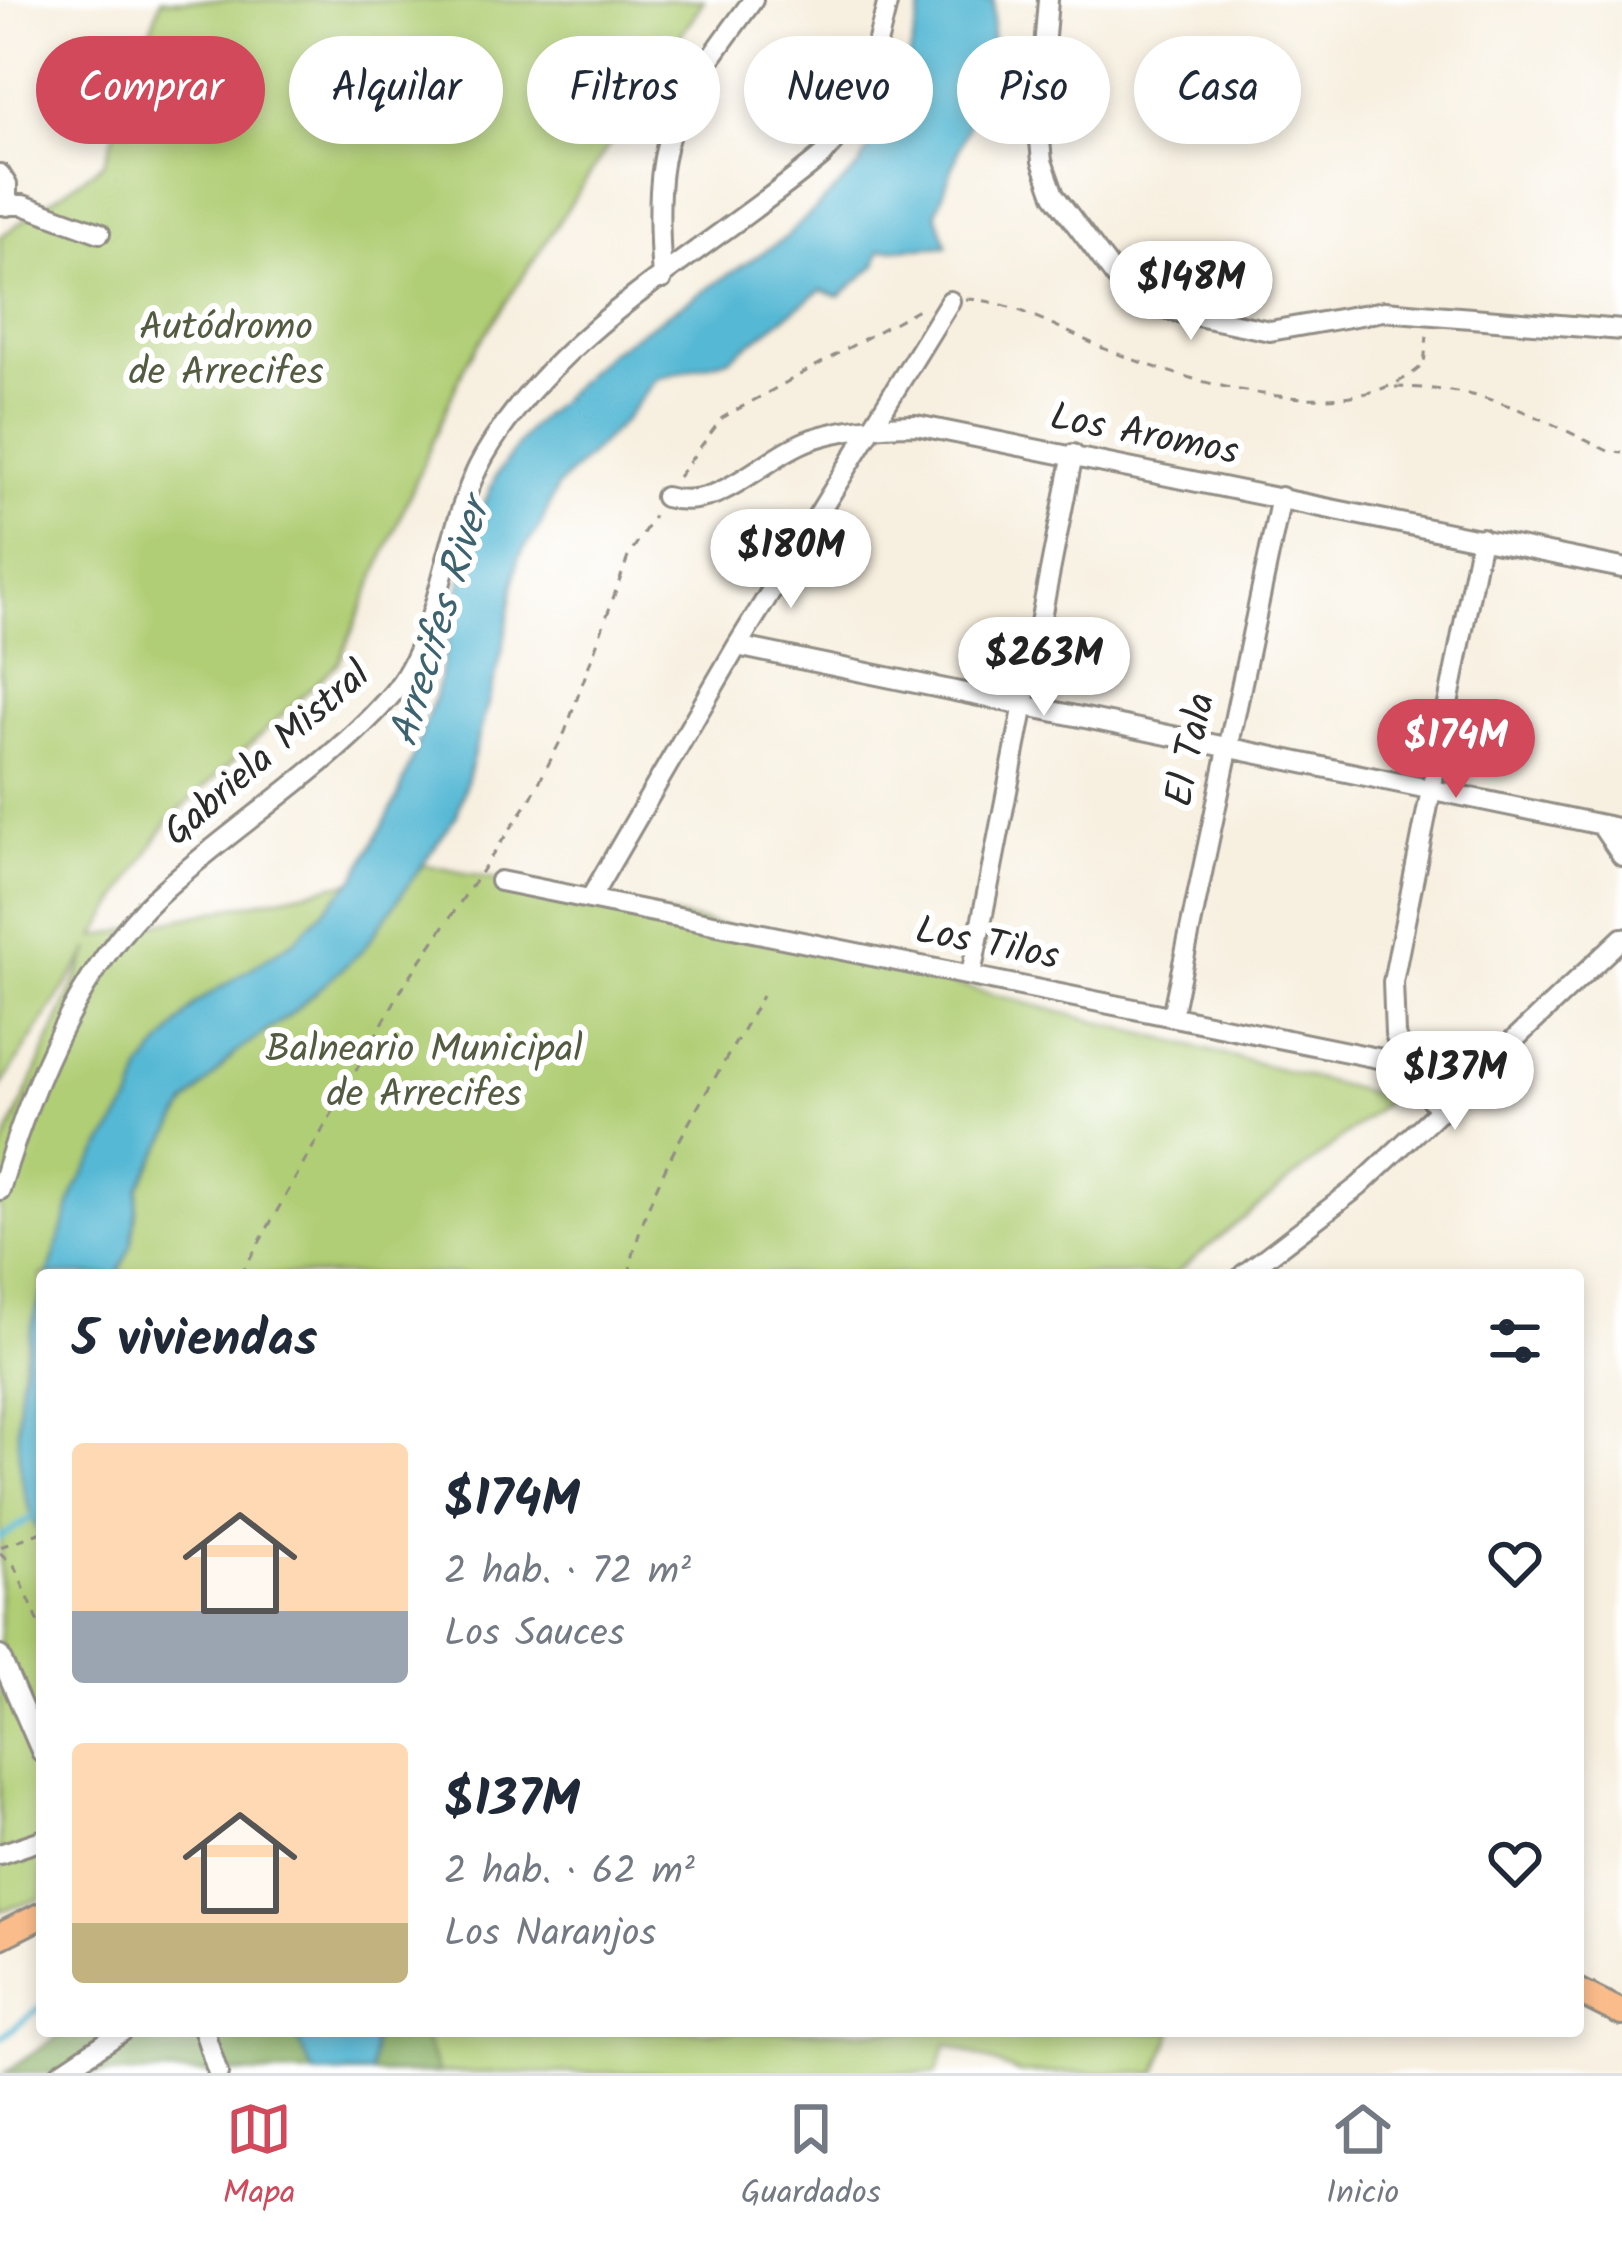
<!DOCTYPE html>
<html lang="es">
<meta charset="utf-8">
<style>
:root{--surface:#fff;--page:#f2f2f3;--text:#1f2937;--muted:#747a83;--line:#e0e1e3;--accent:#d1495b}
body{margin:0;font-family:Kalam,sans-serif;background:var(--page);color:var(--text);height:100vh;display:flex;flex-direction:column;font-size:45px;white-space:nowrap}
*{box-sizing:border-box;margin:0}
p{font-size:39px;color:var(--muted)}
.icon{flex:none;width:66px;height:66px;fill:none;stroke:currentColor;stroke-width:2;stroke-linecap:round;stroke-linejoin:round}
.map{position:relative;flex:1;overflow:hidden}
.drawer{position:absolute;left:36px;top:1269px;width:1548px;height:768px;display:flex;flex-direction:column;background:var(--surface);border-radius:12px;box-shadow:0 6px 18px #0003}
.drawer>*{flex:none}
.guide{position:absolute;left:36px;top:36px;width:1551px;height:108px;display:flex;gap:24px}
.price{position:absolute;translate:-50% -102px;padding:0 27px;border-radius:42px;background:#fff;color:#222;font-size:39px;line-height:78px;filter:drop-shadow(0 3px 6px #0008)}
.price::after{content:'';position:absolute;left:50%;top:72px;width:36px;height:27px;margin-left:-18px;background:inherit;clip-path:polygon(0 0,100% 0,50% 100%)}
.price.selected{background:var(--accent);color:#fff}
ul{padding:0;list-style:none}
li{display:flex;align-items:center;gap:36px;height:300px;padding:0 36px}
li span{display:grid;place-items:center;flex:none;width:336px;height:240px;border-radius:12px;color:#555}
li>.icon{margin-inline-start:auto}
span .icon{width:144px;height:144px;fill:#fffc;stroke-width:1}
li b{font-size:51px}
h2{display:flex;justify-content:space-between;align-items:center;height:144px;padding:0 36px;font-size:51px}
.tag{padding:0 42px;border-radius:54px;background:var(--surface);box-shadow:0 6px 18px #0003;font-size:42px;line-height:108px}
.tag.selected{background:var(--accent);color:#fff}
.dock{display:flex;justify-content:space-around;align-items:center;height:168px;border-top:3px solid var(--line);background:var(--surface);font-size:33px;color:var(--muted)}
.dock a{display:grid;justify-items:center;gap:6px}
.dock .selected{color:var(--accent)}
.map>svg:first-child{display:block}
.green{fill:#b0ce75;stroke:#6e7c50;stroke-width:3}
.forest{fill:#8cb166;stroke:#5c6e48;stroke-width:3}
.water{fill:#55b8d4;stroke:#407280;stroke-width:3}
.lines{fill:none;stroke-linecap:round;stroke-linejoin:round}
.stream{stroke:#55b8d4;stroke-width:6}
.minor-casing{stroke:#918d85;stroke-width:24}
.major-casing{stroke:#918d85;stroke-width:30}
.path{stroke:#918d85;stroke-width:3;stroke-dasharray:9 9;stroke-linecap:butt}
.minor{stroke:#fff;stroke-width:18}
.major{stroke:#fabc8b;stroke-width:24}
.labels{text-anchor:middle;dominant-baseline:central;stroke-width:12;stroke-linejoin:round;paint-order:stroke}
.park-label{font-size:39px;fill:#535c41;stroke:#fff}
.street-label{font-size:39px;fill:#2b2b2b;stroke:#fff}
.water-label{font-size:42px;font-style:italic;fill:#3c636f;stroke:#fff}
</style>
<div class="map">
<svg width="1622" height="2073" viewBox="0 0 1622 2073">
<rect width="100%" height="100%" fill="#fff"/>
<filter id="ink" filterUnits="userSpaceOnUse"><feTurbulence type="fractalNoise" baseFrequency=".00833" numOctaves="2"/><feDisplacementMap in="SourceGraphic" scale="24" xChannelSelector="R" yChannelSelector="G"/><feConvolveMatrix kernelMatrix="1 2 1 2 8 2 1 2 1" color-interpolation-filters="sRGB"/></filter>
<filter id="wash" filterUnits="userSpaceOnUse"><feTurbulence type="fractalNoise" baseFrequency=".004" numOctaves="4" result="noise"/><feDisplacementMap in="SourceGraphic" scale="48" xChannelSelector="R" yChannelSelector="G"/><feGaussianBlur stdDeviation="2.7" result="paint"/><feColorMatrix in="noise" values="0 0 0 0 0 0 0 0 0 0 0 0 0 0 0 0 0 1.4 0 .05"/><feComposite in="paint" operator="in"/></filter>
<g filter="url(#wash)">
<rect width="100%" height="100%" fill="#f7efdf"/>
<path class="green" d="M161 0H704L465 365 339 662 168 821 95 937 427 865 765 935 1391 1098 1174 1275H42V1899L0 1911V1154L90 949 0 1088V237L104 163Z
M422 2031H1173L1157 2073H1020L947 2044 936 2073H438Z"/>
<path class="forest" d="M66 2031H422L438 2073H4Z"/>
<path class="water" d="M923 0H994L991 62 936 213 947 246 880 250 876 265 839 297 821 290 729 359 656 379 623 422 557 487 541 525 518 558 503 649 457 815 362 951 291 1014 235 1053 187 1104 139 1187 132 1243 118 1275H48L76 1187 132 1100 142 1069 196 1003 294 941 355 878 398 797 435 696 473 530 496 476 529 429 608 353 785 238 859 167 904 79Z
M42 1292V1540C4 1462 16 1372 42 1292Z
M293 2031H374L371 2073H314Z"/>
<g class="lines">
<path class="stream" d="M0 1538 31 1518
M0 2039 42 2006"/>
</g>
</g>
<g filter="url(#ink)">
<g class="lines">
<g class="minor-casing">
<path id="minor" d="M1048 0 1038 121 1042 161 1054 195 1127 292 1168 310 1270 331 1384 311 1622 330
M0 174 7 185V206
M0 205H23L100 233
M662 279C652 134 668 115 753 0
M665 497C721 513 762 457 812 439 846 428 881 425 916 425L1622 568
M737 646 1622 829
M1601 825 1622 856
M500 881 1387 1060 1406 1067 1440 1111
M590 899 737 646 950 301
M971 975 1073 454
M1172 1016 1281 497
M1406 1067 1395 1034 1393 982 1481 538
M0 1190C30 1089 79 969 158 895 230 828 330 767 393 693 443 633 443 527 484 456 560 325 711 250 823 155 863 109 874 58 888 0
M1243 1275 1359 1186 1622 938
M0 1656 42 1753
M0 1854 42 1840
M204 2031 218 2073
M60 2073 123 2031"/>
</g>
<g class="major-casing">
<path id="major" d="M0 1936 42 1915
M1578 1991 1622 2013"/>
</g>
<path class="path" d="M966 299C1013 300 1063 331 1105 349 1189 382 1350 433 1424 364L1427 336
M1395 387C1489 388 1527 412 1608 451L1622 453
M678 477 722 418 922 307
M241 1275 404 985 530 800 565 732 628 557 654 516
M629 1275C646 1177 715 1083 762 996
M0 1547 42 1532
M0 1553 14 1565 42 1630"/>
<use href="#minor" class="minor"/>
<use href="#major" class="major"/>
</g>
</g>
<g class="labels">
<g class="park-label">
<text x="226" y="329">Autódromo<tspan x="226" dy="45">de Arrecifes</tspan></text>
<text x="424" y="1051">Balneario Municipal<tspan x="424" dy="45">de Arrecifes</tspan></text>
</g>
<g class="street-label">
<text transform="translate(1144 436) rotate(11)">Los Aromos</text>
<text transform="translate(1192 750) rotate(-78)">El Tala</text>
<text transform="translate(268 755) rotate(-41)">Gabriela Mistral</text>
<text transform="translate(987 945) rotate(11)">Los Tilos</text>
</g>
<g class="water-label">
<text transform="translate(441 623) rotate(-73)">Arrecifes River</text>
</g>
</g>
</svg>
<b class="price" style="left:1191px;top:343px">$148M</b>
<b class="price" style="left:791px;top:611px">$180M</b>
<b class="price" style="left:1044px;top:719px">$263M</b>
<b class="price selected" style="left:1456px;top:801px">$174M</b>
<b class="price" style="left:1455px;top:1133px">$137M</b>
<div class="guide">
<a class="tag selected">Comprar</a>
<a class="tag">Alquilar</a>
<a class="tag">Filtros</a>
<a class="tag">Nuevo</a>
<a class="tag">Piso</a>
<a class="tag">Casa</a>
</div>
<section class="drawer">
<h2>5 viviendas<svg class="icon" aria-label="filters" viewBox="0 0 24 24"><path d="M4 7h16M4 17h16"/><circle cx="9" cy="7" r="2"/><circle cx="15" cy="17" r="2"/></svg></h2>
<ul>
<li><span style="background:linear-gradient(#ffd9b3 70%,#9aa5b1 0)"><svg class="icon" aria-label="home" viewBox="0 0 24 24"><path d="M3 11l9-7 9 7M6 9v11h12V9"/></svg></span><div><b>$174M</b><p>2 hab. · 72 m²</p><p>Los Sauces</p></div><svg class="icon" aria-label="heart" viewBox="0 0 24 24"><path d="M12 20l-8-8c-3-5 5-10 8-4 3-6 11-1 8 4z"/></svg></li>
<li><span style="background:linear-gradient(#ffd9b3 75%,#c2b280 0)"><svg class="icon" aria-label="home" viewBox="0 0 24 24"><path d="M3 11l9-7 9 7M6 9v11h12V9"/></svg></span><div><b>$137M</b><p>2 hab. · 62 m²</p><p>Los Naranjos</p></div><svg class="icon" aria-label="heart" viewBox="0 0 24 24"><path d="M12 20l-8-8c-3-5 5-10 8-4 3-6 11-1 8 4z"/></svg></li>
</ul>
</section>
</div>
<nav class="dock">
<a class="selected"><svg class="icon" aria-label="map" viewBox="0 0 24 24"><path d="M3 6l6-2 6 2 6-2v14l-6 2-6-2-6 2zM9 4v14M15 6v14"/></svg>Mapa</a>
<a><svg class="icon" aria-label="saved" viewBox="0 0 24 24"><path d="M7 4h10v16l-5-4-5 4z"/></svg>Guardados</a>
<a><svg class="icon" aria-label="home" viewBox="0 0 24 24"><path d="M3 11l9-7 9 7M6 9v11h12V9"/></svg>Inicio</a>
</nav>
